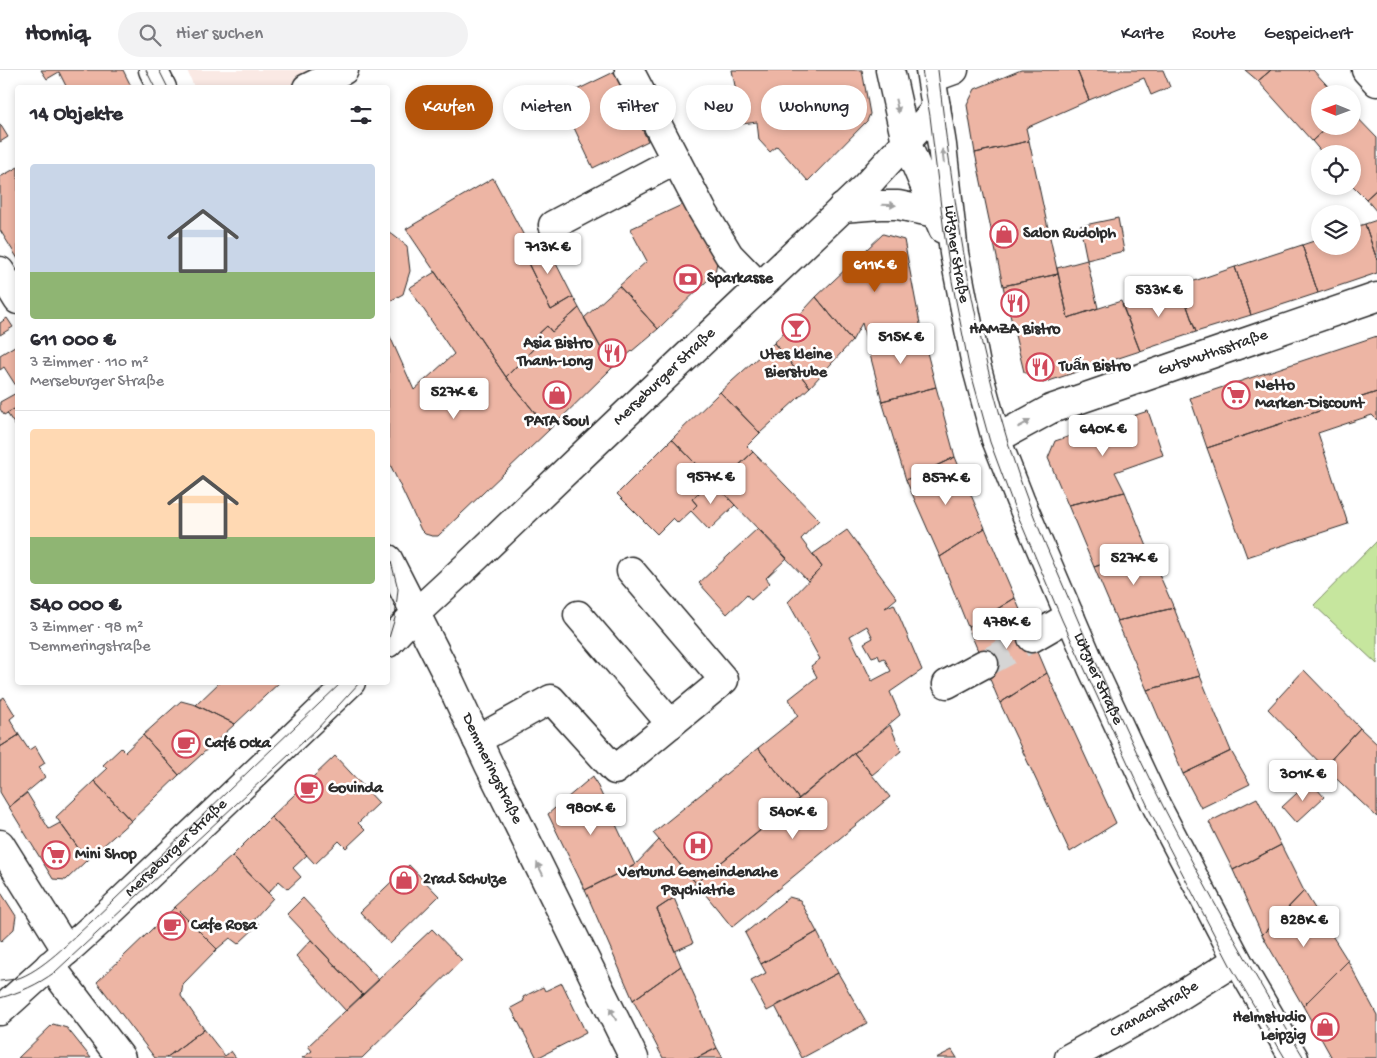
<!DOCTYPE html>
<html lang="de">
<meta charset="utf-8">
<style>
:root{--surface:#fff;--page:#f2f2f3;--text:#2b2b33;--muted:#7c7c81;--line:#e1e1e2;--accent:#b45309}
body{margin:0;font-family:"Gochi Hand",sans-serif;background:var(--page);color:var(--text);height:100vh;display:flex;flex-direction:column;font-size:19px;white-space:nowrap}
*{box-sizing:border-box;margin:0}
p{font-size:16px;color:var(--muted)}
.icon{flex:none;width:28px;height:28px;fill:none;stroke:currentColor;stroke-width:2;stroke-linecap:round;stroke-linejoin:round}
.map{position:relative;flex:1;overflow:hidden}
.drawer{position:absolute;left:15px;top:15px;width:375px;height:600px;display:flex;flex-direction:column;background:var(--surface);border-radius:5px;box-shadow:0 2px 8px #0003}
.drawer>*{flex:none}
.hud{position:absolute;left:405px;top:15px;width:475px;height:45px;display:flex;gap:10px}
.needle{width:32px;rotate:271deg}
.buttons{position:absolute;left:1311px;top:15px;display:grid;gap:10px}
.buttons a{display:grid;place-items:center;width:50px;height:50px;border-radius:50%;background:var(--surface);box-shadow:0 2px 8px #0003;font-size:25px}
.price{position:absolute;translate:-50% -42px;padding:0 11px;border-radius:5px;background:#fff;color:#222;font-size:16px;line-height:32px;filter:drop-shadow(0 1px 2px #0008)}
.price::after{content:'';position:absolute;left:50%;top:30px;width:15px;height:11px;margin-left:-8px;background:inherit;clip-path:polygon(0 0,100% 0,50% 100%)}
.price.active{background:var(--accent);color:#fff}
ul{padding:0;list-style:none}
li{display:grid;align-content:center;gap:10px;height:265px;padding:0 15px}
li+li{border-top:1px solid var(--line)}
li span{display:grid;place-items:center;height:155px;border-radius:5px;color:#555}
li>.icon{margin-inline-start:auto}
span .icon{width:90px;height:90px;fill:#fffc;stroke-width:1}
li b{font-size:21px}
h2{display:flex;justify-content:space-between;align-items:center;height:60px;padding:0 15px;font-size:21px}
.tag{padding:0 18px;border-radius:22px;background:var(--surface);box-shadow:0 2px 8px #0003;font-size:18px;line-height:45px}
.tag.active{background:var(--accent);color:#fff}
header{display:flex;align-items:center;gap:30px;box-sizing:border-box;height:70px;padding:0 25px;background:var(--surface);border-bottom:1px solid var(--line)}
header strong{font-size:24px}
nav{display:flex;gap:28px;margin-inline-start:auto;font-size:18px}
.search{width:350px;height:45px;background:var(--page);display:flex;align-items:center;gap:12px;box-sizing:border-box;padding:0 18px;border-radius:28px;color:var(--muted);font-size:19px}
.map>svg:first-child{display:block}
.built{fill:#fae9e4}
.green{fill:#c6e69e;stroke:#788864}
.building{fill:#edb5a4;stroke:#2b2b2b;fill-rule:evenodd}
.lines{fill:none;stroke-linecap:round;stroke-linejoin:round}
.minor-tunnel{stroke:#d5d5d5;stroke-width:28;stroke-dasharray:28 14;stroke-linecap:butt}
.minor-casing{stroke:#2b2b2b;stroke-width:31}
.major-casing{stroke:#2b2b2b;stroke-width:31}
.minor{stroke:#fff;stroke-width:28}
.major{stroke:#fff;stroke-width:28}
.tram{stroke:#2b2b2b;stroke-width:1}
.oneway{fill:#a0a0a0}
.labels{text-anchor:middle;dominant-baseline:central;stroke-width:5;stroke-linejoin:round;paint-order:stroke}
.poi-label{font-size:16px;font-weight:bold;fill:#2b2b2b;stroke:#fff;text-anchor:start}
.street-label{font-size:16px;fill:#2b2b2b;stroke:#fff}
</style>
<header>
<strong>Homiq</strong>
<div class="search"><svg class="icon" aria-label="search" viewBox="0 0 24 24"><circle cx="10" cy="10" r="6"/><path d="M15 15l6 6"/></svg>Hier suchen</div>
<nav><a>Karte</a><a>Route</a><a>Gespeichert</a></nav>
</header>
<div class="map">
<svg width="1377" height="988" viewBox="0 0 1377 988">
<rect width="100%" height="100%" fill="#fff"/>
<filter id="ink" filterUnits="userSpaceOnUse"><feTurbulence type="fractalNoise" baseFrequency=".02" numOctaves="2"/><feDisplacementMap in="SourceGraphic" scale="10" xChannelSelector="R" yChannelSelector="G"/><feConvolveMatrix kernelMatrix="1 2 1 2 8 2 1 2 1" color-interpolation-filters="sRGB"/></filter>
<g filter="url(#ink)">
<path class="built" d="M187 0H361L331 18 194 17Z"/>
<path class="green" d="M1377 471V594L1314 535Z"/>
<path class="building" d="M41 0H123L132 18H67L59 2 47 9Z
M732 0H862L870 44 867 51 808 111 777 76 770 82 759 70 757 52 742 54Z
M1021 0H1077L1089 30 1026 58 1029 71 975 83 967 35 975 19Z
M1077 0H1163L1170 17 1151 25 1144 8 1089 30Z
M1245 0H1271L1258 11Z
M1271 0H1313L1335 24H1320V56H1328L1312 71 1258 11Z
M614 2 648 71 593 98 560 28Z
M1352 42 1377 68V119L1366 129 1352 115V84H1323L1312 71 1328 56H1352Z
M0 54 8 67 0 72Z
M1029 71 1058 204 1003 216 975 83Z
M18 97V189L0 160V107Z
M493 108 530 177 522 181 551 240 573 227 579 238 552 262 547 256 532 270 537 275 506 307 406 159Z
M1377 119V142L1366 129Z
M686 133 717 192 715 203 658 259 619 216 647 191 630 159Z
M1118 148 1124 181 1087 190 1080 156Z
M1377 150V190L1365 154Z
M1365 154 1377 190V203L1318 223 1302 175 1320 169V176H1352V158Z
M388 161 407 176 410 201 403 224 388 232Z
M883 164 904 170 921 259 867 273 862 253 852 271 816 227Z
M544 170 573 227 551 240 522 181Z
M1302 175 1318 223 1251 245 1235 197Z
M1087 190 1098 238 1068 248 1057 198Z
M1235 197 1251 245 1196 262 1180 216Z
M435 202 506 307 549 360 438 466H432L425 464 421 460 388 390V262L414 320 454 284 409 218Z
M1058 204 1068 248 1121 231 1140 281 1043 313 1024 302 1003 216Z
M619 216 658 259 612 298 584 248Z
M1180 216 1196 262 1140 281 1122 235Z
M816 227 852 271 810 317 774 273Z
M579 238 612 298 549 360 506 307 537 275 532 270 547 256 552 262Z
M7 248 13 257 0 265V253Z
M921 259 936 317 882 331 867 273Z
M1377 266V322L1207 378 1190 328Z
M774 273 810 317 760 363 720 322Z
M18 274V319L4 297 0 300V285Z
M936 317 955 387 906 410 882 331Z
M18 322V337L4 345 0 339V332Z
M720 322 760 363 747 376 753 382 732 402 726 396 712 411 672 369Z
M1377 322V350L1372 345 1318 363 1348 454 1247 487 1207 378Z
M18 337V360L7 343Z
M1148 341 1163 385 1115 402 1125 422 1068 435 1048 388 1055 371Z
M672 369 712 411 692 429 697 435 691 441 678 453 673 448 657 464 617 424Z
M753 382 819 450 801 469 822 497 808 511 712 411 726 396 732 402Z
M955 387 985 458 940 487 906 410Z
M712 411 735 435 709 460 691 441 697 435 692 429Z
M1125 422 1148 479 1094 497 1068 435Z
M758 458 787 488 766 508 770 513 751 530 747 525 727 544 699 513Z
M985 458 1015 528 968 557 940 487Z
M847 460 897 528 885 538 894 534 922 600 890 622 900 645 799 729 758 678 798 646 789 629 817 607 811 596 820 589 788 532 822 497 813 484ZM867 556 873 568 864 573 872 587 878 585 880 590 884 588 891 601 872 611 850 566Z
M1148 479 1174 538 1117 551 1094 497Z
M1015 528 1047 603 1000 633 968 557Z
M1174 538 1200 606 1147 620 1117 551Z
M1304 600 1360 658 1324 697 1268 639Z
M1047 603 1116 753 1070 782 1000 633Z
M1200 606 1231 681 1183 704 1147 620Z
M220 612H280L235 654 196 635Z
M4 627 15 645 10 649 19 665 0 677V630Z
M181 631 196 635 235 654 179 705 143 665Z
M890 655 901 681 872 705 854 683Z
M1360 658 1377 674V747L1324 697Z
M19 665 29 680 35 676 45 693 39 697 45 707 9 737 0 722V677Z
M143 665 179 705 131 751 94 711 107 699 103 695 121 678 125 682Z
M758 678 799 729 696 813 653 763Z
M1231 681 1250 714 1201 738 1183 704Z
M854 683 890 727 732 857 696 813Z
M335 686 379 733 358 753 365 760 346 778 339 771 315 794 271 747Z
M593 706 635 795 585 820 548 744Z
M94 711 131 751 87 790 56 747Z
M1310 711 1324 727 1296 753 1282 737Z
M27 723 49 759 60 753 87 790 66 810 53 809 9 737Z
M1257 728 1281 775 1233 800 1209 752Z
M271 747 307 785 293 798 301 807 288 819 279 811 268 823 232 786Z
M659 770 696 813 657 839 681 896 633 930 585 820 635 795Z
M1281 775 1304 821 1262 865 1233 800Z
M232 786 273 828 254 849 259 854 238 874 230 868 217 879 175 837Z
M409 795 439 826 390 874 360 842Z
M0 821 16 846 14 859 0 872Z
M1304 821 1348 891 1303 936 1262 865Z
M789 827 800 830 817 862 761 894 745 863Z
M303 828 379 910 363 925 287 844Z
M674 828 693 873 675 881 657 839Z
M175 837 217 879 183 914 181 926 204 959 166 988H155L97 912Z
M432 859 462 890 362 988H302L312 981 308 976Z
M817 862 838 903 767 941 751 911 766 903 761 894Z
M311 870 363 925 346 941 296 886Z
M1348 891 1377 945V988H1332L1303 936Z
M681 896 717 978 697 988H663L633 930Z
M838 903 867 953 802 988 775 936Z
M562 913 586 963 537 988 511 938 524 931 523 927 543 917 545 921Z
M53 954 67 958 91 988H18Z
M204 959 225 986 231 981 236 988H166Z
M717 978 723 988H697Z
M952 980 957 988H936Z"/>
<g class="lines">
<path class="minor-tunnel" d="M984 594 1032 568"/>
<g class="minor-casing">
<g id="minor">
<path d="M153 0 162 18"/>
<path d="M629 0 702 140 729 185 760 217"/>
<path d="M1366 0 1377 12"/>
<path d="M932 8 954 0"/>
<path d="M307 18 344 0"/>
<path d="M553 155 676 90"/>
<path d="M0 201 18 230"/>
<path id="s1" d="M996 369 1051 339 1377 227"/>
<path id="s2" d="M388 489 444 599 489 695 634 988"/>
<path d="M578 545 671 654"/>
<path d="M1032 568 1070 546"/>
<path d="M947 614 984 594"/>
<path d="M477 670 551 629 615 700 724 610 631 501"/>
<path d="M0 774 67 881"/>
<path d="M50 895 121 988"/>
<path id="s3" d="M1069 988 1167 934 1237 890"/>
</g>
</g>
<g class="major-casing">
<g id="major">
<path d="M890 0 906 72 943 159"/>
<path id="s4" d="M930 0 942 75 954 183 976 295 996 369 1020 430 1092 598 1157 737 1237 890 1294 988"/>
<path d="M842 138 880 135H898L935 143"/>
<path id="s5" d="M388 573 415 544 469 494 587 381 865 117 930 46 936 37"/>
<path id="s6" d="M0 941 113 839 351 612"/>
</g>
</g>
<use href="#minor" class="minor"/>
<use href="#major" class="major"/>
<path class="tram" d="M146 0 155 18
M159 0 168 18
M922 0 930 46 944 162 952 211 969 296 990 372 1013 434 1062 550 1150 741 1230 895 1285 988
M938 0C952 122 970 244 1005 362 1022 424 1049 482 1074 541 1102 607 1131 673 1163 736 1207 822 1254 905 1304 988
M388 480 398 519 395 548 388 571
M0 911C5 910 11 910 16 909 42 901 71 870 91 852L342 612
M0 928C21 922 37 915 55 902L317 659 360 612"/>
</g>
<defs><path id="oneway-solid" d="M-6-.8H1V-3.2L6.5 0L1 3.2V.8H-6Z" transform="scale(1.25)"/></defs>
<g class="oneway">
<use href="#oneway-solid" transform="translate(897 36) rotate(77)"/>
<use href="#oneway-solid" transform="translate(943 86) rotate(-97)"/>
<use href="#oneway-solid" transform="translate(889 135) rotate(1)"/>
<use href="#oneway-solid" transform="translate(1024 354) rotate(-29)"/>
<use href="#oneway-solid" transform="translate(540 799) rotate(-116)"/>
<use href="#oneway-solid" transform="translate(613 944) rotate(-116)"/>
</g>
</g>
<defs>
<g id="shop-ring" transform="scale(1.4375)"><circle r="9.5" fill="#fff" stroke="#d1495b" stroke-width="1.5"/><path d="M-5-2.5h2.3a2.7 3.5 0 0 1 5.4 0H5L5.5 6h-11ZM-1.5-2.5h3a1.5 2.3 0 0 0-3 0Z" fill="#d1495b"/></g>
<g id="bank-ring" transform="scale(1.4375)"><circle r="9.5" fill="#fff" stroke="#d1495b" stroke-width="1.5"/><path d="M-6-4H6V4H-6ZM0-2.3a2.3 2.3 0 1 0 0 4.6a2.3 2.3 0 1 0 0-4.6Z" fill="#d1495b"/></g>
<g id="restaurant-ring" transform="scale(1.4375)"><circle r="9.5" fill="#fff" stroke="#d1495b" stroke-width="1.5"/><path d="M-5-6h1v4h1v-4h1v4h1v-4h1v5L-1.5 .5V6h-2V.5L-5-1ZM5-6V6H3V1.5H1.5Q1.5-4 5-6Z" fill="#d1495b"/></g>
<g id="bar-ring" transform="scale(1.4375)"><circle r="9.5" fill="#fff" stroke="#d1495b" stroke-width="1.5"/><path d="M-6-5H6L.8 .8V4.5H3.5V6h-7V4.5H-.8V.8Z" fill="#d1495b"/></g>
<g id="supermarket-ring" transform="scale(1.4375)"><circle r="9.5" fill="#fff" stroke="#d1495b" stroke-width="1.5"/><path d="M-6-5.5h2.5l.6 2H6L4.5 2H-2.5L-4.4-4H-6ZM-1.5 3.2a1.3 1.3 0 1 0 .1 0ZM3 3.2a1.3 1.3 0 1 0 .1 0Z" fill="#d1495b"/></g>
<g id="cafe-ring" transform="scale(1.4375)"><circle r="9.5" fill="#fff" stroke="#d1495b" stroke-width="1.5"/><path d="M-5.5-4.5H6V0H3Q3 3.5 0 3.5H-2.5Q-5.5 3.5-5.5 0ZM3-3.2v2h1.7v-2ZM-6 4.5H4V6H-6Z" fill="#d1495b"/></g>
<g id="hospital-ring" transform="scale(1.4375)"><circle r="9.5" fill="#fff" stroke="#d1495b" stroke-width="1.5"/><path d="M-5-5h3v3.5h4V-5h3V5h-3V1.5h-4V5h-3Z" fill="#d1495b"/></g>
</defs>
<g fill-rule="evenodd">
<use href="#shop-ring" x="1004" y="164"/>
<use href="#bank-ring" x="688" y="209"/>
<use href="#restaurant-ring" x="1015" y="233"/>
<use href="#bar-ring" x="796" y="258"/>
<use href="#restaurant-ring" x="612" y="283"/>
<use href="#restaurant-ring" x="1040" y="297"/>
<use href="#shop-ring" x="557" y="325"/>
<use href="#supermarket-ring" x="1236" y="325"/>
<use href="#cafe-ring" x="186" y="674"/>
<use href="#cafe-ring" x="309" y="719"/>
<use href="#hospital-ring" x="698" y="776"/>
<use href="#supermarket-ring" x="56" y="785"/>
<use href="#shop-ring" x="404" y="810"/>
<use href="#cafe-ring" x="172" y="856"/>
<use href="#shop-ring" x="1325" y="957"/>
</g>
<g class="labels">
<g class="poi-label">
<text x="1023" y="164">Salon Rudolph</text>
<text x="707" y="209">Sparkasse</text>
<text x="1015" y="260" text-anchor="middle">HAMZA Bistro</text>
<text x="593" y="274" text-anchor="end">Asia Bistro<tspan x="593" dy="18">Thanh-Long</tspan></text>
<text x="796" y="285" text-anchor="middle">Utes kleine<tspan x="796" dy="18">Bierstube</tspan></text>
<text x="1059" y="297">Tuấn Bistro</text>
<text x="1255" y="316">Netto<tspan x="1255" dy="18">Marken-Discount</tspan></text>
<text x="557" y="352" text-anchor="middle">PATA Soul</text>
<text x="205" y="674">Café Ocka</text>
<text x="328" y="719">Govinda</text>
<text x="75" y="785">Mini Shop</text>
<text x="698" y="803" text-anchor="middle">Verbund Gemeindenahe<tspan x="698" dy="18">Psychiatrie</tspan></text>
<text x="423" y="810">2rad Schulze</text>
<text x="191" y="856">Cafe Rosa</text>
<text x="1306" y="948" text-anchor="end">Helmstudio<tspan x="1306" dy="18">Leipzig</tspan></text>
</g>
<g class="street-label">
<text stroke="none"><textPath href="#s4" startOffset="186">Lützner Straße</textPath></text>
<text stroke="none"><textPath href="#s1" startOffset="234">GutsMuthsstraße</textPath></text>
<text stroke="none"><textPath href="#s5" startOffset="384">Merseburger Straße</textPath></text>
<text stroke="none"><textPath href="#s4" startOffset="636">Lützner Straße</textPath></text>
<text stroke="none"><textPath href="#s2" startOffset="234">Demmeringstraße</textPath></text>
<text stroke="none"><textPath href="#s6" startOffset="240">Merseburger Straße</textPath></text>
<text stroke="none"><textPath href="#s3" startOffset="98">Cranachstraße</textPath></text>
</g>
</g>
</svg>
<div class="buttons">
<a><svg class="needle" viewBox="-14 -14 28 28"><path d="M0-13l5 13h-10z" fill="#e53935"/><path d="M0 13l5-13h-10z" fill="#7c7c81"/></svg></a>
<a><svg class="icon" aria-label="locate" viewBox="0 0 24 24"><circle cx="12" cy="12" r="6"/><path d="M12 2v4M12 18v4M2 12h4M18 12h4"/></svg></a>
<a><svg class="icon" aria-label="layers" viewBox="0 0 24 24"><path d="M12 4l9 5-9 5-9-5zM3 14l9 5 9-5"/></svg></a>
</div>
<b class="price" style="left:548px;top:205px">713K €</b>
<b class="price active" style="left:875px;top:223px">611K €</b>
<b class="price" style="left:1159px;top:248px">533K €</b>
<b class="price" style="left:901px;top:295px">515K €</b>
<b class="price" style="left:454px;top:350px">527K €</b>
<b class="price" style="left:1103px;top:387px">640K €</b>
<b class="price" style="left:711px;top:435px">957K €</b>
<b class="price" style="left:946px;top:436px">857K €</b>
<b class="price" style="left:1134px;top:516px">527K €</b>
<b class="price" style="left:1007px;top:580px">478K €</b>
<b class="price" style="left:1303px;top:732px">301K €</b>
<b class="price" style="left:591px;top:766px">980K €</b>
<b class="price" style="left:793px;top:770px">540K €</b>
<b class="price" style="left:1304px;top:878px">828K €</b>
<div class="hud">
<a class="tag active">Kaufen</a>
<a class="tag">Mieten</a>
<a class="tag">Filter</a>
<a class="tag">Neu</a>
<a class="tag">Wohnung</a>
</div>
<section class="drawer">
<h2>14 Objekte<svg class="icon" aria-label="filters" viewBox="0 0 24 24"><path d="M4 7h16M4 17h16"/><circle cx="9" cy="7" r="2"/><circle cx="15" cy="17" r="2"/></svg></h2>
<ul>
<li><span style="background:linear-gradient(#c9d6e8 70%,#8fb573 0)"><svg class="icon" aria-label="home" viewBox="0 0 24 24"><path d="M3 11l9-7 9 7M6 9v11h12V9"/></svg></span><div><b>611 000 €</b><p>3 Zimmer · 110 m²</p><p>Merseburger Straße</p></div></li>
<li><span style="background:linear-gradient(#ffd9b3 70%,#8fb573 0)"><svg class="icon" aria-label="home" viewBox="0 0 24 24"><path d="M3 11l9-7 9 7M6 9v11h12V9"/></svg></span><div><b>540 000 €</b><p>3 Zimmer · 98 m²</p><p>Demmeringstraße</p></div></li>
</ul>
</section>
</div>
